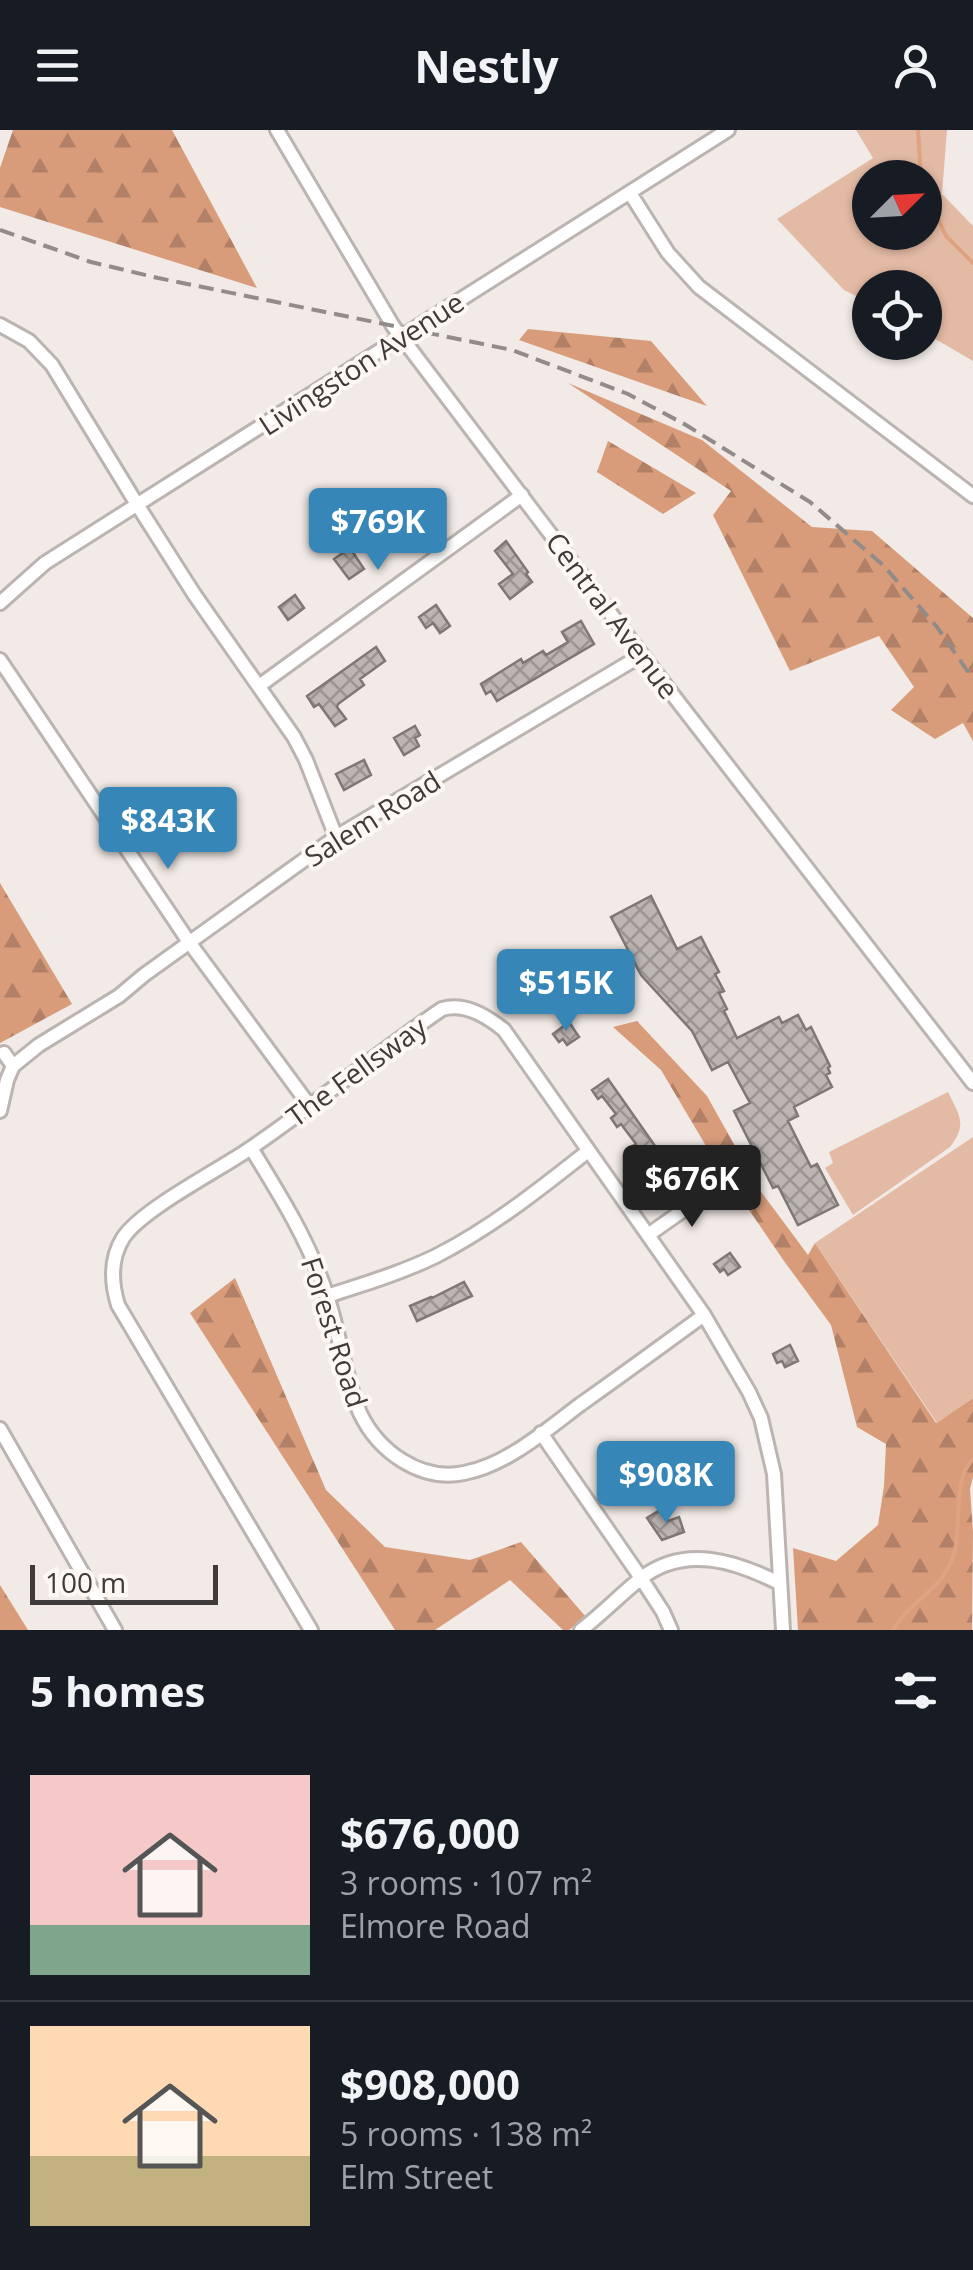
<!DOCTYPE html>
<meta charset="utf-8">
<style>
:root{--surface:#171b24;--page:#242831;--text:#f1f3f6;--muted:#9ea1a6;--line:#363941;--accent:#3786b8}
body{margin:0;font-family:"Open Sans",sans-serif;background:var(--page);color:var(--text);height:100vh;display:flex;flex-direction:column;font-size:38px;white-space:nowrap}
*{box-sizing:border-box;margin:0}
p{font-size:32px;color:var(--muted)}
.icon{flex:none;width:55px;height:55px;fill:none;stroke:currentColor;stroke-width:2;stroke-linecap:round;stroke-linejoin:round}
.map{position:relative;height:1500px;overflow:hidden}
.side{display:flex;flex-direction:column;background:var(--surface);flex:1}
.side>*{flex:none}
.needle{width:65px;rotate:66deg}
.buttons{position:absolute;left:852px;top:30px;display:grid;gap:20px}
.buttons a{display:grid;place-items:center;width:90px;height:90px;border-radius:50%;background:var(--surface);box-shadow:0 2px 8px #0004;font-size:50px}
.scale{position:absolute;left:30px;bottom:25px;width:188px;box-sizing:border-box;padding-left:10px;border:5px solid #3e3b3a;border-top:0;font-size:28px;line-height:35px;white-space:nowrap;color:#3e3b3a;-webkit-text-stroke:8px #fef7f3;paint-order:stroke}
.price{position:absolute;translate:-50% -85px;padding:0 22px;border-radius:10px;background:var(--accent);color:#fff;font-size:32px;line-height:65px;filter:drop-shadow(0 2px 5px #0008)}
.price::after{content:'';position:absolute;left:50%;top:60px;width:30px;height:22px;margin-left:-15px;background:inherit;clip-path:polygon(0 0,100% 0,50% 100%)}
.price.current{background:#222;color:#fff}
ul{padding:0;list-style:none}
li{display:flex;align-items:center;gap:30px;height:250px;padding:0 30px}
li+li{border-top:2px solid var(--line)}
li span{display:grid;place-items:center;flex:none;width:280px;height:200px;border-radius:0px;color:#555}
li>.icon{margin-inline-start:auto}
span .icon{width:120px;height:120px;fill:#fffc;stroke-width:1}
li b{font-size:42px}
h2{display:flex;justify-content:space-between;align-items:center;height:120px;padding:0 30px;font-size:42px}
header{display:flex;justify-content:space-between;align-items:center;height:130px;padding:0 30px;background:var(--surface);font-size:45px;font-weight:700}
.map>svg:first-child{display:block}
.forest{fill:url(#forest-firs)}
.green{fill:#e3baa4;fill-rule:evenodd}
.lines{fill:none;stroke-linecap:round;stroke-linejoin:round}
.stream{stroke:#e0a382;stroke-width:4}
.building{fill:url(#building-cross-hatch);stroke:#7e7875;stroke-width:2.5}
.minor-casing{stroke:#bbb4b1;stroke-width:18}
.minor{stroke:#fff;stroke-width:12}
.rail{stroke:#918c8a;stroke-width:4;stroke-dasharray:15 8;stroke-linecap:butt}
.labels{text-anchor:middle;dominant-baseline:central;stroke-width:8;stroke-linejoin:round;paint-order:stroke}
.street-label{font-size:28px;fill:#3e3b3a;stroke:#fef7f3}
</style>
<header><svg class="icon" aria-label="menu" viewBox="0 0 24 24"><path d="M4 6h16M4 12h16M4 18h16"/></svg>Nestly<svg class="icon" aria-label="person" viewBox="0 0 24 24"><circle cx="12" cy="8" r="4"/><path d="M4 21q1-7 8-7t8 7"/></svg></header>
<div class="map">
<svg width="973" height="1500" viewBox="0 0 973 1500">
<defs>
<pattern id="forest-firs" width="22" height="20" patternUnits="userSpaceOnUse" patternTransform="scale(2.5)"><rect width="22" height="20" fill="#d89c7b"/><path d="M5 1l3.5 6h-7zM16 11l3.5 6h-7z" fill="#b18066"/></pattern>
<pattern id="building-cross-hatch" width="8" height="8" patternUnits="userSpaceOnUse" patternTransform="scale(2.5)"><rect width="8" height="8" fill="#bcb5b2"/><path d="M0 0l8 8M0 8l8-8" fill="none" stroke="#9a9492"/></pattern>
</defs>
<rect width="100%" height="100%" fill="#f1eae6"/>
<path class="forest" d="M13 0H172L257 158 0 77V38Z
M528 199 651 211 707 276 519 210Z
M568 253 702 310 812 397 872 401 973 488V611L963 593 935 609 891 580 914 557 879 506 790 541 713 385 731 361Z
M608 311 696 363 663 384 597 342Z
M0 753 72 874 0 913Z
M637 891 707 966 759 1059 808 1125 815 1113 936 1293 973 1268V1347L970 1359 973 1402 972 1500H798L793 1418 836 1431 878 1395 884 1356 886 1314 857 1297 831 1195 784 1131 712 1026 661 940 613 897Z
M235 1148 326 1360 385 1417 470 1430 521 1412 586 1487 569 1500H563L510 1450 435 1500H395L190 1183Z
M0 1455 28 1500H0Z"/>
<path class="green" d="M856 0H947L942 64 973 96V231L925 203V158H870V173L844 160 777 89 873 28ZM870 48H925V102H870Z
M948 962C959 985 968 994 950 1017L853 1085 825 1038 833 1033 829 1022Z
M973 1007V1268L937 1293 815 1113Z"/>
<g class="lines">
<path class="stream" d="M918 0 921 48
M925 61 946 106 973 133
M893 1500C913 1466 944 1462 955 1420 961 1395 953 1346 973 1329"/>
</g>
<path class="building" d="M506 411 528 442 526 444 532 452 510 469 499 454 513 444 495 421Z
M350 418 364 439 349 449 334 429Z
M295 465 304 478 288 490 279 477Z
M436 475 450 496 440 503 433 493 426 498 419 487Z
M581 491 594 514 497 571 491 561 486 564 481 554 521 529 523 533 543 521 546 525 568 512 562 502Z
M376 517 385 531 360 549 364 555 338 574 337 577 346 589 335 596 319 574 314 577 307 566Z
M415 596 420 605 415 608 419 616 404 625 394 608Z
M364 630 371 645 344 660 336 644Z
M651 766 677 819 701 807 719 842 715 844 724 861 719 863 727 879 724 881 737 908 779 887 782 893 798 885 806 900 811 897 830 936 828 938 830 943 826 945 832 957 794 977 798 986 788 991 811 1037 817 1034 838 1075 798 1095 778 1056 773 1058 734 981 750 973 728 932 712 940 692 901 641 845 611 787Z
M569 892 579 907 567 915 563 909 559 912 553 904Z
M608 949 667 1033 671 1030 682 1044 670 1053 666 1048 658 1054 651 1044 655 1042 641 1023 637 1026 631 1017 636 1014 621 994 617 997 611 988 616 984 602 966 598 969 592 960Z
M730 1123 740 1137 728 1145 724 1139 720 1142 714 1134Z
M464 1152 472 1166 417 1191 410 1176 431 1167 432 1168Z
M790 1215 798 1231 785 1237 782 1231 777 1233 773 1224Z
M660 1380 668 1391 679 1387 684 1402 662 1410 647 1388Z"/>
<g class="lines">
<g class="minor-casing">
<path id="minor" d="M277 0 393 196 642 525 973 953
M630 63 668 123 699 157 973 366
M0 195 29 211 52 235 138 376 194 464 294 607 306 630 336 707
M0 473 45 433 728 0
M0 530 189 812 309 975
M259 556 522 365
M13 936 39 915 119 866 144 845 336 707 642 525
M0 981 7 950 13 936 4 923
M251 1018C280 1065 310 1113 327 1166 340 1204 344 1246 360 1283 378 1321 420 1352 464 1343 507 1335 546 1300 581 1274 622 1245 663 1215 704 1185
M648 1105 712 1060
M327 1166C364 1154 401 1143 436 1126 491 1098 540 1059 588 1021
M0 1299 115 1500
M541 1303 641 1448 663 1482 671 1500
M311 1500 118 1175C111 1152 110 1129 123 1108 141 1080 217 1041 248 1020 314 975 376 924 442 879 464 872 487 886 504 900L704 1185 749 1262 761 1288 774 1344 783 1500
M581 1500C602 1484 619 1466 640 1449 684 1414 735 1431 779 1453"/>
</g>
<use href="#minor" class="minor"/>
<path class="rail" d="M0 100 91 132 158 148 512 220 628 264 686 295 810 372 883 435 937 497 973 549"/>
</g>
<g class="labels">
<g class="street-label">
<text transform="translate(361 233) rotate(-33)">Livingston Avenue</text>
<text transform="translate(613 485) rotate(53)">Central Avenue</text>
<text transform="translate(372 688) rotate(-32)">Salem Road</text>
<text transform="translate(356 941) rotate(-36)">The Fellsway</text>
<text transform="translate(335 1202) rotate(72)">Forest Road</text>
</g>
</g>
</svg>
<div class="buttons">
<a><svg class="needle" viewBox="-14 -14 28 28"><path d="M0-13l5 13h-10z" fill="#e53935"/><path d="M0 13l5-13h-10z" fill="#9ea1a6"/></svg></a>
<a><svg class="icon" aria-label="locate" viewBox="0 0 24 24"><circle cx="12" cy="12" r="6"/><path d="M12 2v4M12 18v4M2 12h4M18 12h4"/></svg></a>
</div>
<div class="scale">100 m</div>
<b class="price" style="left:378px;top:443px">$769K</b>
<b class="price" style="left:168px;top:742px">$843K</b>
<b class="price" style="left:566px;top:904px">$515K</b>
<b class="price current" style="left:692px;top:1100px">$676K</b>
<b class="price" style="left:666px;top:1396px">$908K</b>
</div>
<section class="side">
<h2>5 homes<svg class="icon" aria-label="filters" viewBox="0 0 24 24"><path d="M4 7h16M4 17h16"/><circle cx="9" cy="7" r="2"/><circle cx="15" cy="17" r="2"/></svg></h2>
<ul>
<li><span style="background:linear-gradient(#f6c9c9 75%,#7fa58c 0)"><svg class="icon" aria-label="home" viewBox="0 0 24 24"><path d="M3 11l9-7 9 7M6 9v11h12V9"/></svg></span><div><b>$676,000</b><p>3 rooms · 107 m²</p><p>Elmore Road</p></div></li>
<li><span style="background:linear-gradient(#ffd9b3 65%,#c2b280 0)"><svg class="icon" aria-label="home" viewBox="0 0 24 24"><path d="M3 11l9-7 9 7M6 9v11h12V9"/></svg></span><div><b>$908,000</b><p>5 rooms · 138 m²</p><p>Elm Street</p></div></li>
</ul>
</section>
